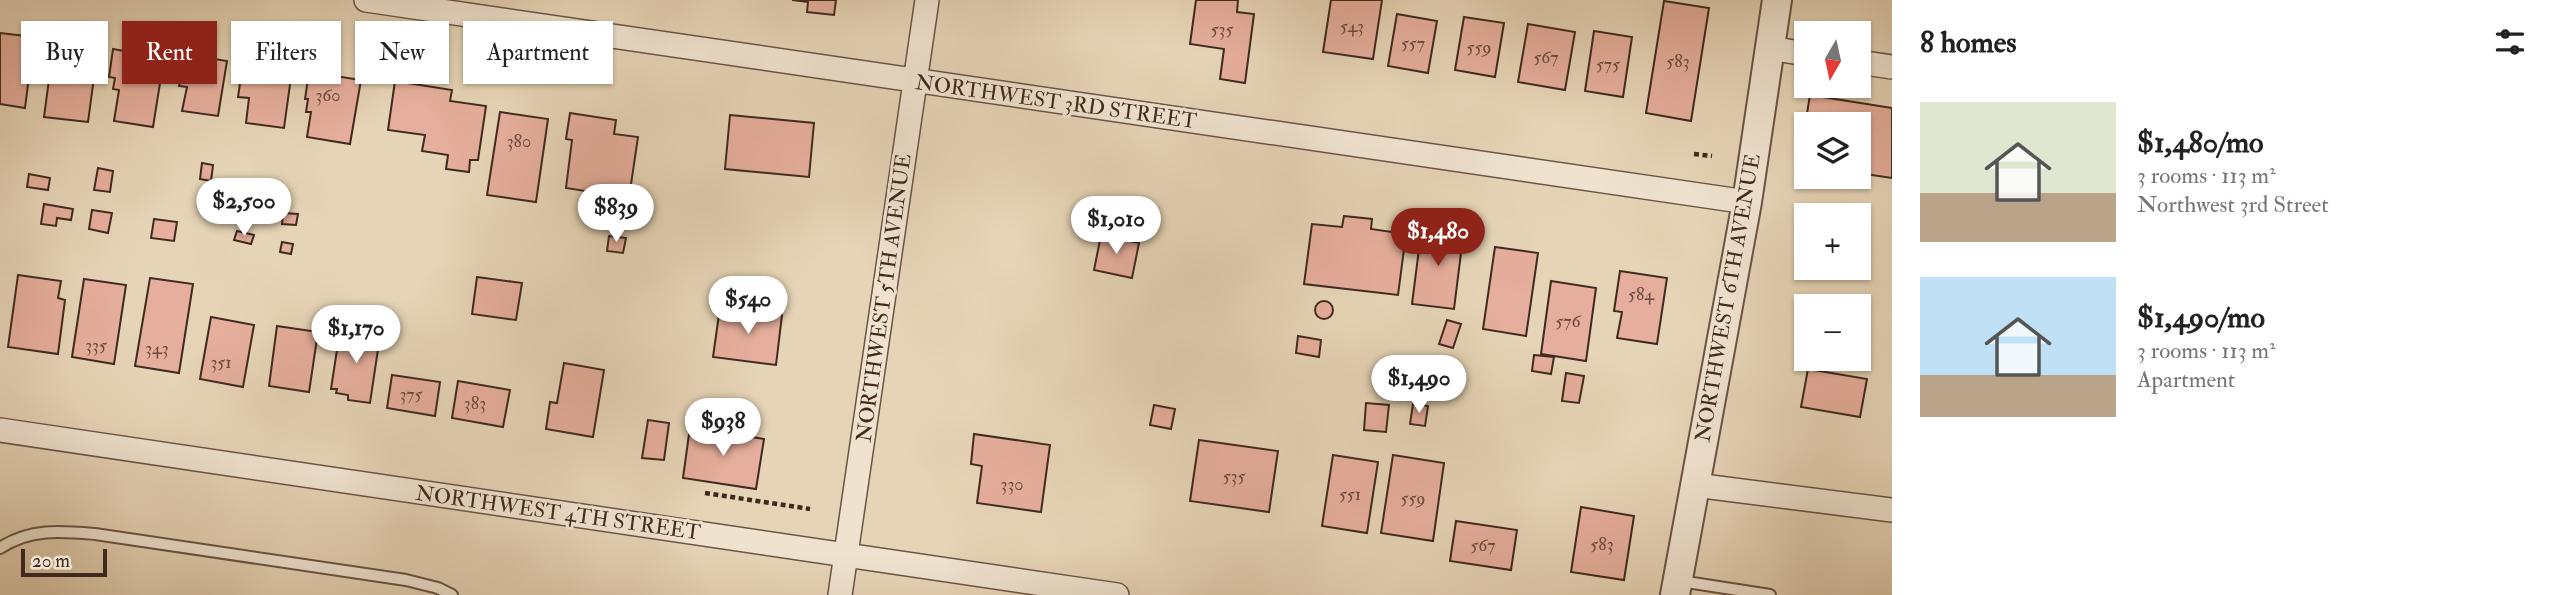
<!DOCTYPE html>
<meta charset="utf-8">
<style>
:root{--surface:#fff;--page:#f6f6f6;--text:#222;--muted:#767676;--accent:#8f2418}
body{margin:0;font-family:"IM FELL Double Pica",serif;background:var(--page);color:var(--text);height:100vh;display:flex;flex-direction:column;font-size:26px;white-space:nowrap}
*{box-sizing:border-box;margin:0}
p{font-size:23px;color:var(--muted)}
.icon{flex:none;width:38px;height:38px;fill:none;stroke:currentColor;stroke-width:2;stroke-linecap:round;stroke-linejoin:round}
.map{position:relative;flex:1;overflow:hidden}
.side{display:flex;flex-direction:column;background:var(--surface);width:665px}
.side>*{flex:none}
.guide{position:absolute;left:21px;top:21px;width:665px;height:63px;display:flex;gap:14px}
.needle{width:46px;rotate:189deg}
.tools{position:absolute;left:1794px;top:21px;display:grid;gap:14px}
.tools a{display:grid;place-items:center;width:77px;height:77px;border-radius:0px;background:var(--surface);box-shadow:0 2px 5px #0004;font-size:35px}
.scale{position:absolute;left:21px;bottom:18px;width:86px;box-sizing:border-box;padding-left:7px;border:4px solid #402a1e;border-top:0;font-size:19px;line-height:24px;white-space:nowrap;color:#402a1e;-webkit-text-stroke:5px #efe3d0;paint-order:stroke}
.price{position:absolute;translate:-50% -60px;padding:0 16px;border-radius:24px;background:#fff;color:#222;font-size:23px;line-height:46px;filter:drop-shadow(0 2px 4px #0008)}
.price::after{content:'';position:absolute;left:50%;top:42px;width:21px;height:16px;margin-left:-10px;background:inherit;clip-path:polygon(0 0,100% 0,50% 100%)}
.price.on{background:var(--accent);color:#fff}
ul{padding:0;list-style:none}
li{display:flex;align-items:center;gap:21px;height:175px;padding:0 28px}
li span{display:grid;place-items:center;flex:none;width:196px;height:140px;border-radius:0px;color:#555}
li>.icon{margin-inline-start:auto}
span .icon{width:84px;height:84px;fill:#fffc;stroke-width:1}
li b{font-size:30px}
h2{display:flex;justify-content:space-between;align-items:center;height:84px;padding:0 28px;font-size:30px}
.chip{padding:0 24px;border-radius:0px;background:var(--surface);box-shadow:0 2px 5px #0004;font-size:24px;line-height:63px}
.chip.on{background:var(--accent);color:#fff}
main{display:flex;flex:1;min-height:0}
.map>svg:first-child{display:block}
.building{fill:#e6ae9c;stroke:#402a1e;stroke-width:2}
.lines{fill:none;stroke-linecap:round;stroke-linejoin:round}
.service-casing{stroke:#6a5444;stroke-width:14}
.minor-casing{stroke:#6a5444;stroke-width:26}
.tertiary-casing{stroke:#6a5444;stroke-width:32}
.path{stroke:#402a1e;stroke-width:4.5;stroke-dasharray:5 3.5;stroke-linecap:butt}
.service{stroke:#efe3d0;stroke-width:10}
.minor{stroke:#efe3d0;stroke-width:23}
.tertiary{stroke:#efe3d0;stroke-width:28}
.labels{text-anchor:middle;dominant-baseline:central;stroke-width:6;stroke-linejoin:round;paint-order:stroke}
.number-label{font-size:18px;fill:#6a4b3e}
.street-label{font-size:21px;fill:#402a1e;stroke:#efe3d0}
</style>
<main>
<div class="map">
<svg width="1892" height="595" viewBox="0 0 1892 595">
<rect width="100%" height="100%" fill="#e6d4b6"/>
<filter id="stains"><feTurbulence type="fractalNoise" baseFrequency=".00286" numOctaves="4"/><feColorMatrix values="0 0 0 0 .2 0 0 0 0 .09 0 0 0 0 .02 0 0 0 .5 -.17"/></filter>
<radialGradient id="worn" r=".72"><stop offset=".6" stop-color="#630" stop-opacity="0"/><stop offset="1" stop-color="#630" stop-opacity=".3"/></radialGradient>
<path class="building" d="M792 0H836L834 15 807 12 808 2Z
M1196 0H1238L1237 12 1254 14 1245 83 1220 79 1224 49 1190 44Z
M1331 0H1382L1373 59 1323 52Z
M1664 1 1709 8 1691 121 1646 113Z
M1397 14 1437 21 1428 73 1388 66Z
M1464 17 1504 23 1495 77 1455 70Z
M1528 24 1575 32 1565 90 1518 82Z
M1594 31 1632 37 1623 97 1585 91Z
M0 33 34 37 25 108 0 104Z
M54 42 98 48 88 122 44 117Z
M113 49 164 58 153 127 114 121 119 90 113 89 115 78 109 77Z
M177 53 227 61 218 116 182 111 187 87 179 86 181 79 173 78Z
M243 63 292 70 284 128 246 123 249 98 238 97Z
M309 72 361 80 350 144 307 137 311 112H306L308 99H305Z
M395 81 452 90 450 101 486 106 478 160H470L469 172 446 169 448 155 422 151 425 135 388 130Z
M1810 95 1892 108V178L1858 173V124H1806V165L1799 163Z
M500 112 548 119 536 202 487 195Z
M570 113 616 120 614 134 638 137 629 198 566 188 572 140 566 139Z
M730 115 814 123 809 177 725 169Z
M202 163 213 165 211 181 200 179Z
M98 168 113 171 110 192 94 190Z
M29 174 50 178 48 190 27 187Z
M258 197 272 198 271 211 258 210Z
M44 204 73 209 71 220 57 218 56 226 41 224Z
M92 210 112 213 108 233 89 229Z
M283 213 298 214 296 225 282 224Z
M1344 216 1372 219 1371 229 1406 234 1398 295 1304 284 1312 224 1342 227Z
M154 219 177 222 174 241 151 238Z
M1440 227 1464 229 1454 309 1412 304 1421 233 1436 235Z
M237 231 254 235 251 244 234 240Z
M1101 235 1139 243 1132 278 1094 270Z
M609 236 626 238 623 253 607 251Z
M282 242 293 244 291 254 280 252Z
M1495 247 1538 253 1526 336 1483 329Z
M1620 271 1667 278 1657 344 1617 338 1622 312 1614 311Z
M18 275 61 281 58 298 65 300 58 354 8 347Z
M477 277 522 283 516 320 472 314Z
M150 278 193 284 179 373 135 366Z
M84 279 126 285 114 364 72 357Z
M1551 281 1596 288 1586 361 1541 354Z
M1315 310a9 9 0 1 1 18 0a9 9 0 1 1-18 0Z
M720 307 782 315 776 365 713 357Z
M211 317 254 325 243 387 200 379Z
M1447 320 1461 324 1453 348 1439 344Z
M277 326 318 332 309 392 269 386Z
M340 330 380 336 370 403 348 400V395L336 393 337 389H331Z
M1298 336 1321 340 1319 357 1296 353Z
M1534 355 1554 357 1551 374 1532 371Z
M564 363 604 370 593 437 546 429 550 402 557 403Z
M1808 369 1867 379 1860 417 1801 407Z
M1566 373 1584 376 1579 403 1562 401Z
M392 375 440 382 435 416 387 408Z
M458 381 510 390 503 427 452 418Z
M1366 403 1389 405 1386 432 1364 430Z
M1413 404 1428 406 1425 426 1410 424Z
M1154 405 1175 409 1171 429 1150 425Z
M648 420 669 423 664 460 642 458Z
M690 427 764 439 756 489 683 478Z
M974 434 1050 445 1041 512 977 503 982 466 971 464Z
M1199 440 1278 451 1269 512 1190 501Z
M1333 455 1378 462 1367 533 1322 526Z
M1393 455 1444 463 1433 541 1381 533Z
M1581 507 1634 516 1624 580 1571 572Z
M1456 521 1517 530 1511 570 1450 561Z"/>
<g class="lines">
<g class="service-casing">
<path id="service" d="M0 548C30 528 61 531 95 534L406 580 438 588 452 595
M1680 581 1770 595"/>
</g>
<g class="minor-casing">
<path id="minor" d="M366 0 1747 202
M1770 48 1806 54
M1858 62 1892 67
M0 430 1117 595
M1695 485 1892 510
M840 595 927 0"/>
</g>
<g class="tertiary-casing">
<path id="tertiary" d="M1675 595 1747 202 1777 0"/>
</g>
<path class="path" d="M1694 154 1712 156
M705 493 810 509"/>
<use href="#service" class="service"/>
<use href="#minor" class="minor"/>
<use href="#tertiary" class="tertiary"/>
</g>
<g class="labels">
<g class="number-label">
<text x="1352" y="26">543</text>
<text x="1222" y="29">535</text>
<text x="1413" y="43">557</text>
<text x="1479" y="47">559</text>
<text x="1546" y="57">567</text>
<text x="1678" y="61">583</text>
<text x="1608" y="64">575</text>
<text x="328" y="95">360</text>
<text x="519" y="141">380</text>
<text x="1641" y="294">584</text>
<text x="1568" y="321">576</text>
<text x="96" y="345">335</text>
<text x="157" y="348">343</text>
<text x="221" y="362">351</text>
<text x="411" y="394">375</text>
<text x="475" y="403">383</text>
<text x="1234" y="476">535</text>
<text x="1012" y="484">330</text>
<text x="1350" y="494">551</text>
<text x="1413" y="498">559</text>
<text x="1602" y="544">583</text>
<text x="1483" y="545">567</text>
</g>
<g class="street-label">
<text transform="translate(1056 102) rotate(8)">NORTHWEST 3RD STREET</text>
<text transform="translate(884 298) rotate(-82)">NORTHWEST 5TH AVENUE</text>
<text transform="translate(1728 298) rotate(-80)">NORTHWEST 6TH AVENUE</text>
<text transform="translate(558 513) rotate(8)">NORTHWEST 4TH STREET</text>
</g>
</g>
<rect width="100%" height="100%" filter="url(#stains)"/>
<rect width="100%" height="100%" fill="url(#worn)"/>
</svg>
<div class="tools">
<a><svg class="needle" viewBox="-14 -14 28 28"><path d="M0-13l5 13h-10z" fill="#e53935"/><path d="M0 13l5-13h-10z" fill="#767676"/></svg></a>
<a><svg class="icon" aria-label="layers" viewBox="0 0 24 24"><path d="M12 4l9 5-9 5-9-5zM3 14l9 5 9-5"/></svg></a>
<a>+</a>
<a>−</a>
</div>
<div class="scale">20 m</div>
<b class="price" style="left:244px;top:238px">$2,500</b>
<b class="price" style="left:616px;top:244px">$839</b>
<b class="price" style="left:1116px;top:256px">$1,010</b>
<b class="price on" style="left:1438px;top:268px">$1,480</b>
<b class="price" style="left:748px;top:336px">$540</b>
<b class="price" style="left:356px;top:365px">$1,170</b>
<b class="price" style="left:1419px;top:415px">$1,490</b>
<b class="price" style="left:723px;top:458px">$938</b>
<div class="guide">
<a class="chip">Buy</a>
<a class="chip on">Rent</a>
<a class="chip">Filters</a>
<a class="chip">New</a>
<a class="chip">Apartment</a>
</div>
</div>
<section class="side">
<h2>8 homes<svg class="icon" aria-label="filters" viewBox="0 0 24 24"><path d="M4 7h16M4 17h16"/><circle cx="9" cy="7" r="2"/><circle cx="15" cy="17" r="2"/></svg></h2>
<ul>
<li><span style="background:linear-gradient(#dfe7d0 65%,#b9a48a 0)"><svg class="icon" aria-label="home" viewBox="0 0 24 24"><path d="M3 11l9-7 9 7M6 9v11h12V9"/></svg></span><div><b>$1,480/mo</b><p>3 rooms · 113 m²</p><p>Northwest 3rd Street</p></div></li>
<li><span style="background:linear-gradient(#bfe0f5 70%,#b9a48a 0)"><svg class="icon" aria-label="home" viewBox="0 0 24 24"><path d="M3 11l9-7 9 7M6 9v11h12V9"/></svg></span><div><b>$1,490/mo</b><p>3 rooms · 113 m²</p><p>Apartment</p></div></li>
</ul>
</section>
</main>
